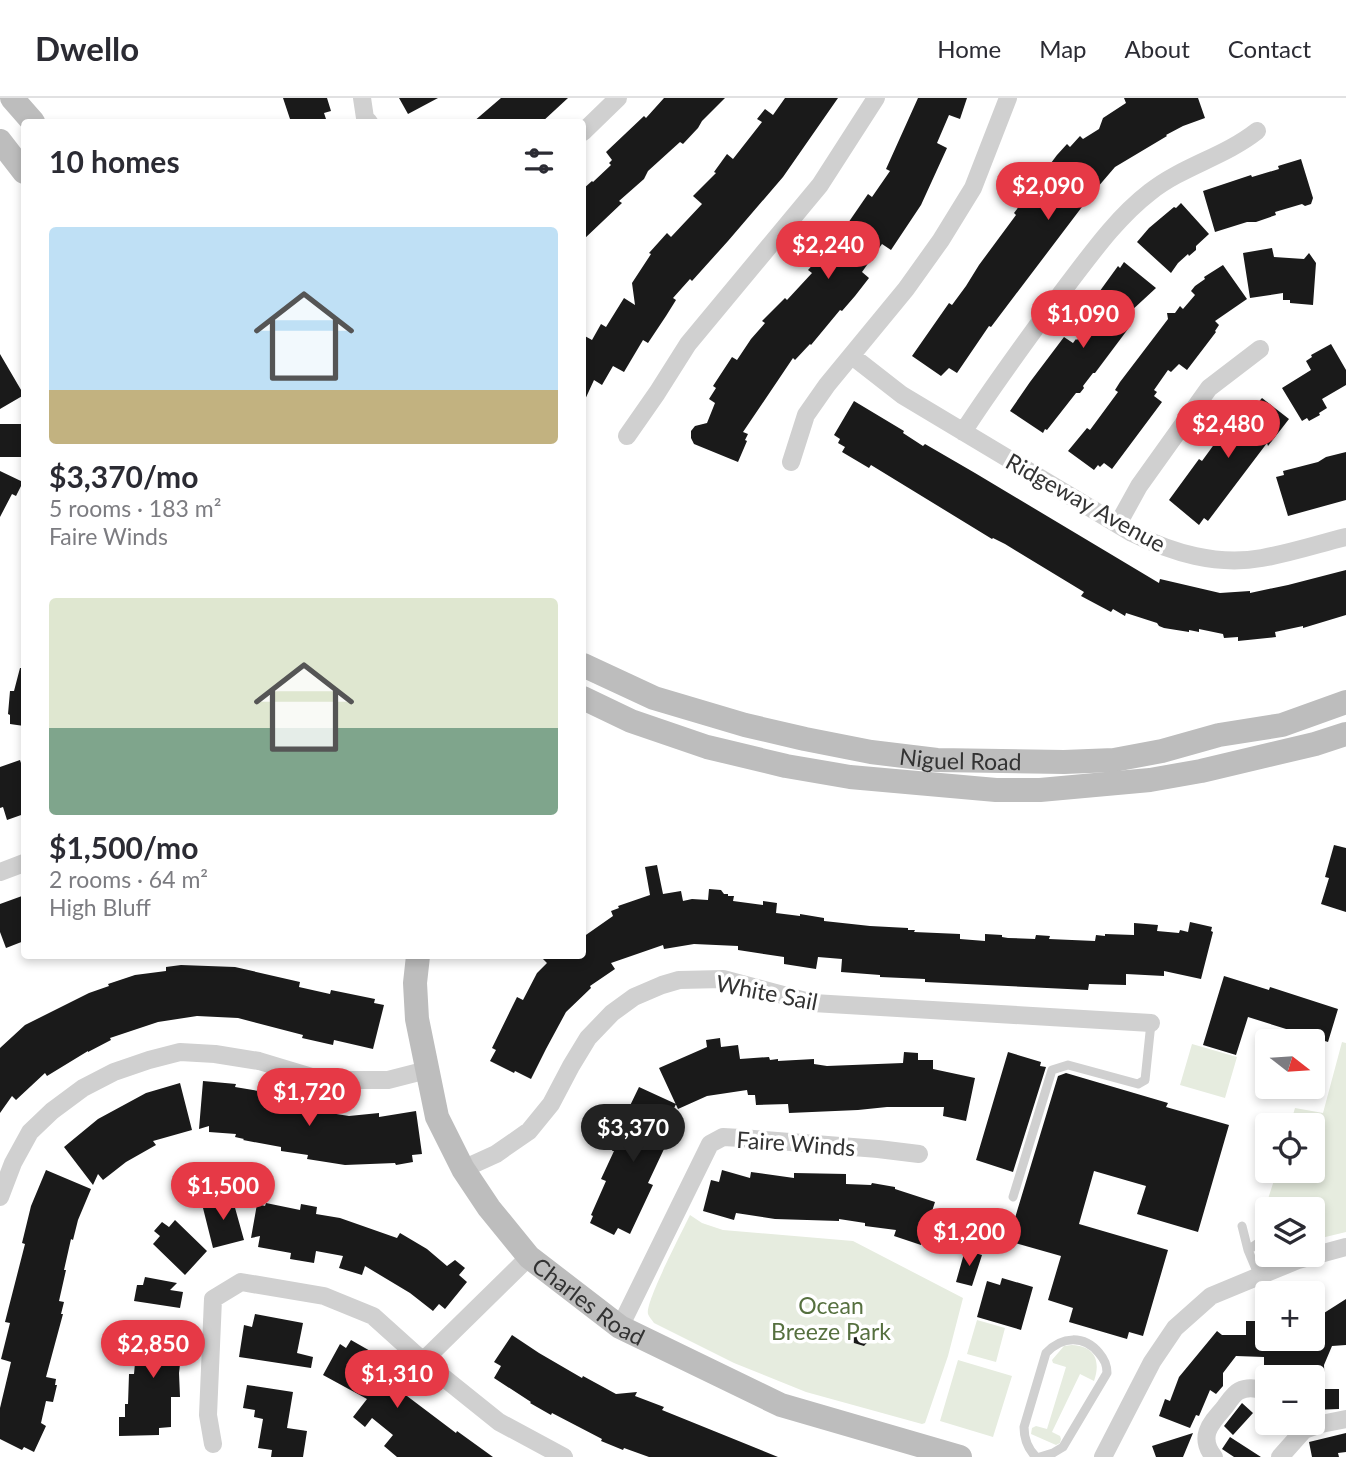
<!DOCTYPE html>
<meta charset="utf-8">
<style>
:root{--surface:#fff;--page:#f7f7f7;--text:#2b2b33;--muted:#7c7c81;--line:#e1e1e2;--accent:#e63946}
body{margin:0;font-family:Lato,sans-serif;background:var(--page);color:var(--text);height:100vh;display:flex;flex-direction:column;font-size:26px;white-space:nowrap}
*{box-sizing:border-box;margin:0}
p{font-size:23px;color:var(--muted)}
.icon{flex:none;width:38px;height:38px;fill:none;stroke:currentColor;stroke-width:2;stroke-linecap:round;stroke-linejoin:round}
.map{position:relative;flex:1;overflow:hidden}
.details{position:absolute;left:21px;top:21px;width:565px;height:840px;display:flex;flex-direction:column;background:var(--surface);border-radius:7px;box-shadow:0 4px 10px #0003}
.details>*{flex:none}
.needle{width:46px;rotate:107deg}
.buttons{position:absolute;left:1255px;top:931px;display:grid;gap:14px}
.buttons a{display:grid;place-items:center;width:70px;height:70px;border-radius:7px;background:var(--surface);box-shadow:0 4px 10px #0003;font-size:35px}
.price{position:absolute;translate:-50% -60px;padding:0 16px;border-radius:24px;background:var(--accent);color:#fff;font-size:23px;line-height:46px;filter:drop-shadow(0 2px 4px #0008)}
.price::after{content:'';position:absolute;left:50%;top:42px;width:21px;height:16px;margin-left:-10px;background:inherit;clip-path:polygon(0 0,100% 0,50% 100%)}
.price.current{background:#222;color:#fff}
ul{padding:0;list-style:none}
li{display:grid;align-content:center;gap:14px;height:371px;padding:0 28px}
li span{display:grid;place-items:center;height:217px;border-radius:7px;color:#555}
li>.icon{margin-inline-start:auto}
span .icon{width:126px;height:126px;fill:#fffc;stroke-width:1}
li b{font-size:30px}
h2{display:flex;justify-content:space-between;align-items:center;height:84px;padding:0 28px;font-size:30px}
header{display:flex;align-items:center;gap:42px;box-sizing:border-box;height:98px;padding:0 35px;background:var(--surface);border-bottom:2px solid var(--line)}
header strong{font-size:33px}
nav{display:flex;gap:38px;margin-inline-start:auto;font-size:24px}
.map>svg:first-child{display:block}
.green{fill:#e6ecdf}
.building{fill:#1a1a1a}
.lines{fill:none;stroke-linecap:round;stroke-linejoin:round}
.lane{stroke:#d0d0d0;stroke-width:9}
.street{stroke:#d0d0d0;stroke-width:18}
.secondary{stroke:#bdbdbd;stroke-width:24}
.labels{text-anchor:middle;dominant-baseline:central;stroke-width:7;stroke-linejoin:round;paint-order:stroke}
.street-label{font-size:23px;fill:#333;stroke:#fff}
.park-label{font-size:23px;fill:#56703f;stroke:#fff}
</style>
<header>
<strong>Dwello</strong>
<nav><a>Home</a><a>Map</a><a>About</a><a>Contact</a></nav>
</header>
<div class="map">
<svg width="1346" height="1359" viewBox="0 0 1346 1359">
<rect width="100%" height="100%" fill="#fff"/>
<path class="green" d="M1342 944 1346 945V1134L1313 1142 1312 1111H1287V1110L1267 1104 1277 1073H1312V1027H1290L1295 1010 1323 1015Z
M1192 946 1237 959 1225 1000 1180 987Z
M690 1117 702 1125 723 1132 853 1143 963 1200 948 1258 925 1325 922 1326 806 1294 734 1265 654 1225C652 1222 649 1219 648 1216 645 1204 683 1132 690 1117Z
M977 1222 1005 1230 996 1264 967 1256Z
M1072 1247C1095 1248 1101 1263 1094 1283L1080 1276 1052 1334 1060 1338 1061 1341 1060 1345 1056 1347 1031 1336 1032 1330 1036 1328 1047 1331 1066 1269 1053 1265 1052 1262 1064 1248Z
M958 1262 1012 1278 993 1339 940 1323Z"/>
<path class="building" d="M283 0H327L331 13 324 15 327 24H291Z
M399 0H438L408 16Z
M501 0H568L542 24H473Z
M664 0H725L702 23 698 30 683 46 680 44 648 73 644 81 619 103 622 105 583 142V91L592 83 593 84 611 67 609 65 612 62 606 54 644 18 646 20Z
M785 0H838L783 79 728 143 692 183 690 181 673 200 676 202 666 218 648 245 643 242 624 274 613 268 602 287 594 282 583 306V237L592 242 601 226 606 229 624 200 635 207 632 185 651 156 649 155 667 135 671 139 702 106 693 98 716 75 714 74 727 56 733 61 762 24 757 21 765 11 773 17Z
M918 0H967L960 21 949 17 937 45 947 50 921 107 891 152 882 146 862 174 869 180 855 198 842 213 840 212 811 247 810 246 795 262 793 260 743 334 748 336 745 342 747 343 738 364 694 346 691 340V333L695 328 707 325 715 305 709 301 716 290 713 288 732 259 737 262 751 241 765 225 762 223 785 200 787 202 812 175 808 172 834 143 835 144 868 96 872 99 890 73 886 71Z
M1124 0H1198L1205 20 1183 28 1166 37 1167 38 1115 69 1091 97 991 229 989 228 957 275 949 270 941 278 912 258 949 205 952 207 966 188 979 167 1016 117 1014 115 1023 103 1025 106 1049 76 1045 73 1057 57 1067 46 1070 49 1080 38 1083 41 1099 31 1103 20 1126 5Z
M1301 61 1313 100 1311 106 1305 108 1302 106 1275 114 1276 117 1256 124H1247L1215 134 1203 93 1251 77 1252 79 1279 71 1278 68Z
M1181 105 1209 136 1196 148V152L1189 158 1188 156 1178 165 1171 175 1137 144 1149 130 1174 109 1176 110Z
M1272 150 1274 159 1304 161 1309 155 1316 165 1313 207 1290 205V202H1283V195L1250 200 1243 155Z
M1124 164 1156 190 1130 214 1133 218 1125 227 1128 231 1095 275H1093L1083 288 1084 290 1080 295H1076L1047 332 1045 331 1043 335 1010 313 1030 284 1064 239 1073 245 1076 241 1077 242 1098 215 1089 208 1118 168 1120 170Z
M1223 167 1247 201 1215 223 1219 227 1215 233 1216 234 1187 272 1179 266 1171 274 1168 272 1154 292 1157 294 1154 298 1162 304 1112 371 1104 365 1100 369 1098 367 1094 372 1068 353 1087 330 1090 332 1118 294 1115 292 1120 284 1168 221 1167 215H1175L1180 208 1183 211 1195 197 1191 193 1195 188 1205 181 1204 179Z
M1331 246 1346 272V287L1322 301 1327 310 1319 315 1320 317 1309 323 1307 320 1302 323 1282 290 1311 272 1306 263 1312 259 1311 257Z
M0 256 24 297 0 311Z
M1262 300 1289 321 1268 348 1267 345 1208 423 1204 420 1199 427 1169 402 1199 361 1202 363 1218 341 1216 339 1245 302 1254 309Z
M854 303 904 333 903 335 923 348 925 346 975 375 1159 485 1160 481 1220 495 1250 493V495L1288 487 1346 472V517L1303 530V528L1275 534 1276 539 1238 543V539L1224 540 1223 536 1199 531V534L1189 532V534L1164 530 1159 528 1157 525 1126 515 1125 518 1113 511 1111 514 1081 498 1084 494 1005 446 993 440 992 441 871 367 869 370 842 354 845 349 838 345 840 341 834 337Z
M0 326H24V359H0Z
M1346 354V402L1288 418 1276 379 1284 377 1283 373 1318 364 1326 359Z
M0 373 23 384 16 398 12 396 0 419Z
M20 570H24V628L10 626V617L8 616 10 593H14Z
M20 662 24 674V716L7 722 3 709 0 710V669Z
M1334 747 1346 750V814L1321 806 1329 780 1325 779Z
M657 767 663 796 681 793 683 803 692 801 708 802 709 791 721 792 724 796H728V798H734L733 803 763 807V803L777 805 776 815 800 818V816L824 820V823L870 828 908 830V832H915L914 834 960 836V841L985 843V836L1002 837V839L1008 840 1035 841 1036 837 1050 838 1049 841 1095 843 1096 837 1105 838V836L1134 837V825L1158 827 1157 833 1179 835 1180 832 1188 834 1190 824 1212 829 1211 833 1213 834 1201 881 1164 873V878L1126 876V887L1089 886 1088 892 925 884V881L880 879V877L841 874 842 861 818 859 816 871 784 866V859L738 852V848L694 846 664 851 663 847 611 865 615 871 590 888 591 890 566 914 546 951 531 981 515 973 514 975 490 963 496 952 492 950 517 899 523 902 537 875 547 865 540 858H583V839L613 818 611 813 619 810 618 808 650 797 645 769Z
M22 798 24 805V843L6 850 0 834V806Z
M181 867 235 869 300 884 299 889 330 896 331 892 375 901 374 905 384 907 373 951 334 942 333 947 302 940 303 937 238 920 197 918 158 924 110 940 111 942 88 954V953L47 978 45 975 16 1002 12 998 0 1015V950L25 927 89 895 109 888 108 886 135 877 166 873V869Z
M1224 878 1269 892 1270 889 1338 911 1328 944 1248 919 1236 957 1203 947Z
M720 940 721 949 738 947 740 961 769 959 770 962 778 961V963L814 961V966L827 968 903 965 904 954 918 955V962H933V971L975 980 966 1023 943 1018 944 1009H887L858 1012 789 1015 788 1006 756 1007 755 997H748L747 992 707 998 678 1011 659 970 707 949 706 942Z
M1008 954 1041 964 1040 968 1046 969 1013 1074 976 1062Z
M1066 975 1168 1005 1166 1009 1229 1027 1198 1134 1137 1116 1146 1088 1094 1073 1079 1126 1168 1152 1143 1238 1129 1234 1127 1241 1069 1224 1073 1210 1048 1202 1061 1158 1008 1143 1058 978Z
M203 983 236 986 235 989 276 996 275 1002 312 1008 311 1012 349 1018 379 1015V1019L416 1013 422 1056 412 1057 413 1064 396 1067 395 1065 345 1067 307 1061 308 1057 281 1053V1049L243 1042 244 1041 235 1039 236 1036 209 1034V1028L199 1031Z
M180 985 192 1032 153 1043 156 1047 126 1064 103 1082 98 1076 93 1087 64 1049 98 1021 146 995Z
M639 989 676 1006 657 1047 664 1051 648 1085 653 1087 630 1136 618 1130 614 1137 590 1125 593 1118 591 1117 606 1083 601 1081 614 1053H612L628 1019 625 1018Z
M46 1072 91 1091 78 1122 73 1142 71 1141 64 1172H66L59 1203 64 1204 61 1216H63L46 1279 56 1281 55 1287H57L53 1304 46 1303 41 1325 46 1328 34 1354 24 1349 22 1352 0 1341V1310L11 1264 1 1261 10 1225 5 1224 25 1146 22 1145 31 1108Z
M722 1072 750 1080 751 1074 794 1080V1075L846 1076V1086L871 1087 872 1085 895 1089V1091L935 1104 921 1147 894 1138 896 1132 865 1128V1125L839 1121V1123L775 1121 736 1115 734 1122 703 1113 711 1082 719 1084Z
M232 1099 244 1142 213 1150 202 1106Z
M266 1105 300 1112 301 1106 317 1109 316 1116 340 1120 397 1140 400 1135 427 1151 447 1168 455 1162 465 1170 459 1177 467 1184 445 1211 439 1206 433 1213 410 1195 365 1168 362 1177 339 1170 343 1158 316 1153 314 1165 290 1161 291 1155 258 1149 260 1138 251 1140 257 1106 265 1108Z
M175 1122 207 1153 185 1177 153 1146 160 1138 154 1133 162 1124 169 1129Z
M965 1152 982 1157 972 1188 956 1184Z
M145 1179 177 1185 170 1192 183 1194 180 1210 134 1203 137 1187H143Z
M1002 1180 1033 1189 1021 1232 977 1219 987 1183 1000 1187Z
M1346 1201V1247L1332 1248 1324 1267 1325 1291H1339V1311L1312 1312V1279H1290L1293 1272 1264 1271V1259L1236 1258 1223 1275V1288L1216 1296 1210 1292 1199 1318 1196 1317 1190 1330 1159 1318 1165 1301 1170 1303 1179 1279 1217 1233 1222 1237H1246V1223H1262V1233H1267V1241H1312V1228L1317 1230 1324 1215Z
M255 1216 303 1225 297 1255 313 1259 311 1270 239 1259 244 1227 252 1229Z
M132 1226 184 1231 179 1275 180 1299H171V1329L159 1330V1337L119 1338V1319H125V1306H128L129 1276H134L137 1243 131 1242Z
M858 1228 868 1230 871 1240 864 1248 854 1245 851 1235Z
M512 1237 539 1255 582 1280 583 1278 616 1296 637 1294 635 1298 664 1309 662 1312 778 1359H649L624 1350 623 1352 601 1343 602 1341 552 1315 551 1317 530 1305 531 1304 494 1280 501 1268 494 1264Z
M351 1242 372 1254 364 1268 385 1286 393 1277 411 1292 407 1298 456 1335 457 1333 493 1359H397L384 1348 393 1337 372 1320 365 1329 353 1319 367 1301 323 1277 340 1246 346 1250Z
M247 1287 293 1294 287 1330 307 1333 303 1359H271L272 1352 258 1350 263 1321 254 1319 255 1312 243 1310Z
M1242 1305 1253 1315 1233 1337 1224 1328Z
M1193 1335 1183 1359H1156L1152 1348Z
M1346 1335V1354L1338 1355 1339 1359H1312L1309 1344Z
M1230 1339 1261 1359H1234L1222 1351Z"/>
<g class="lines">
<path class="lane" d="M1013 1099 1052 972 1068 967 1138 986 1145 982 1151 925
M1242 1128 1248 1152 1259 1178
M1248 1152 1267 1139
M1036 1359C1028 1351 1024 1341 1024 1329L1046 1255C1062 1238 1084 1237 1099 1255 1105 1262 1107 1267 1107 1275L1063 1349 1053 1355 1040 1359"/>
<path class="street" d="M362 0 365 20 369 24
M583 34 618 0
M852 258 902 297 1132 435C1173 455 1216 468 1262 460 1291 455 1318 446 1346 439
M963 334C994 286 1028 240 1062 194 1089 159 1115 121 1150 94 1183 68 1224 59 1257 33
M627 338 657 295 688 246 820 87 876 0
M791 364 806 317 827 287 906 191 941 142 973 90 1008 0
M1118 426 1139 388 1209 290 1260 251
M0 774 24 765
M463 1071 496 1056 529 1033 551 1006 571 968 588 940 612 915 634 899 662 887 679 882 723 881 813 905 1151 925
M0 1099 13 1065 30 1034 52 1013 83 990 114 974 149 962 180 954 215 956 259 963 322 982H388L427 972
M620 1229 710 1046 723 1039 741 1040 878 1051 919 1056
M423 1263 529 1159
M213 1346 208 1317 213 1201 241 1184 324 1198 373 1218 423 1263 499 1324 564 1359
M1103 1359 1152 1264 1175 1230 1211 1198 1298 1162 1346 1149
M1214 1359C1198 1339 1210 1326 1224 1310 1228 1305 1233 1296 1239 1293 1249 1288 1257 1291 1267 1293
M1280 1359 1304 1332 1321 1326 1346 1321"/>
<g class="secondary">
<path d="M12 0 33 24"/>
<path d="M0 43 24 74"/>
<path id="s1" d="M583 567 654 600 745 627 805 641 871 654 937 662 1064 664 1114 662 1162 653 1219 637 1282 627 1346 604"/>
<path d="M583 600 631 623 707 649 786 668 850 679 996 692H1040L1150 682 1201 673 1315 646 1346 636"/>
<path id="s2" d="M418 858 415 885 417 921 437 1019 463 1071 489 1110 529 1159 620 1229 781 1307 960 1359"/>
</g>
</g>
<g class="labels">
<g class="street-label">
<text transform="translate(1086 404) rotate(29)">Ridgeway Avenue</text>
<text stroke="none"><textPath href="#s1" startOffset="392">Niguel Road</textPath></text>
<text transform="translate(767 894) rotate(11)">White Sail</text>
<text transform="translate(796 1045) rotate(4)">Faire Winds</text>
<text stroke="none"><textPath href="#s2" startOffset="406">Charles Road</textPath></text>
</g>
<g class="park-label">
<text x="831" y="1207">Ocean<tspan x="831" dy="26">Breeze Park</tspan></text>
</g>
</g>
</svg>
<div class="buttons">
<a><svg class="needle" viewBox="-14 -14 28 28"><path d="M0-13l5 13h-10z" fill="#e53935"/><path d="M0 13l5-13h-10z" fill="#7c7c81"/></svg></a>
<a><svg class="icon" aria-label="locate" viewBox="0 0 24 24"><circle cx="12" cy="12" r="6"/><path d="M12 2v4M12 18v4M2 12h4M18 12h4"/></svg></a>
<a><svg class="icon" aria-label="layers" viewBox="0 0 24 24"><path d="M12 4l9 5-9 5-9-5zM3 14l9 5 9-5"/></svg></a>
<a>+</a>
<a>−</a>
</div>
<b class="price" style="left:1048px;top:124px">$2,090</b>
<b class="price" style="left:828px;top:183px">$2,240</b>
<b class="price" style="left:1083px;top:252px">$1,090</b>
<b class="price" style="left:1228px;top:362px">$2,480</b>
<b class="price" style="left:309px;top:1030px">$1,720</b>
<b class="price current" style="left:633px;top:1066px">$3,370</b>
<b class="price" style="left:223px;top:1124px">$1,500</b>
<b class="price" style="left:969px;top:1170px">$1,200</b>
<b class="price" style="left:153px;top:1282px">$2,850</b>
<b class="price" style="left:397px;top:1312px">$1,310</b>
<section class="details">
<h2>10 homes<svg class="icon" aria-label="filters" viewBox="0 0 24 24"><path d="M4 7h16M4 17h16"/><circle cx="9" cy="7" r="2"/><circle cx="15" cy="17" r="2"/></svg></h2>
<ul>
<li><span style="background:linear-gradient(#bfe0f5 75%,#c2b280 0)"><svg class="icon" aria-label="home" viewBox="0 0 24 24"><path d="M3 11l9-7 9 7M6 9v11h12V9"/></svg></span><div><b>$3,370/mo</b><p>5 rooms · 183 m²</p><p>Faire Winds</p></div></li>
<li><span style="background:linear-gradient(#dfe7d0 60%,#7fa58c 0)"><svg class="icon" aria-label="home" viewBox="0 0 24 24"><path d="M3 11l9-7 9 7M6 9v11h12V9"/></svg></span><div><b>$1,500/mo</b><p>2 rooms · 64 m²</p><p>High Bluff</p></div></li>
</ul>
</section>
</div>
